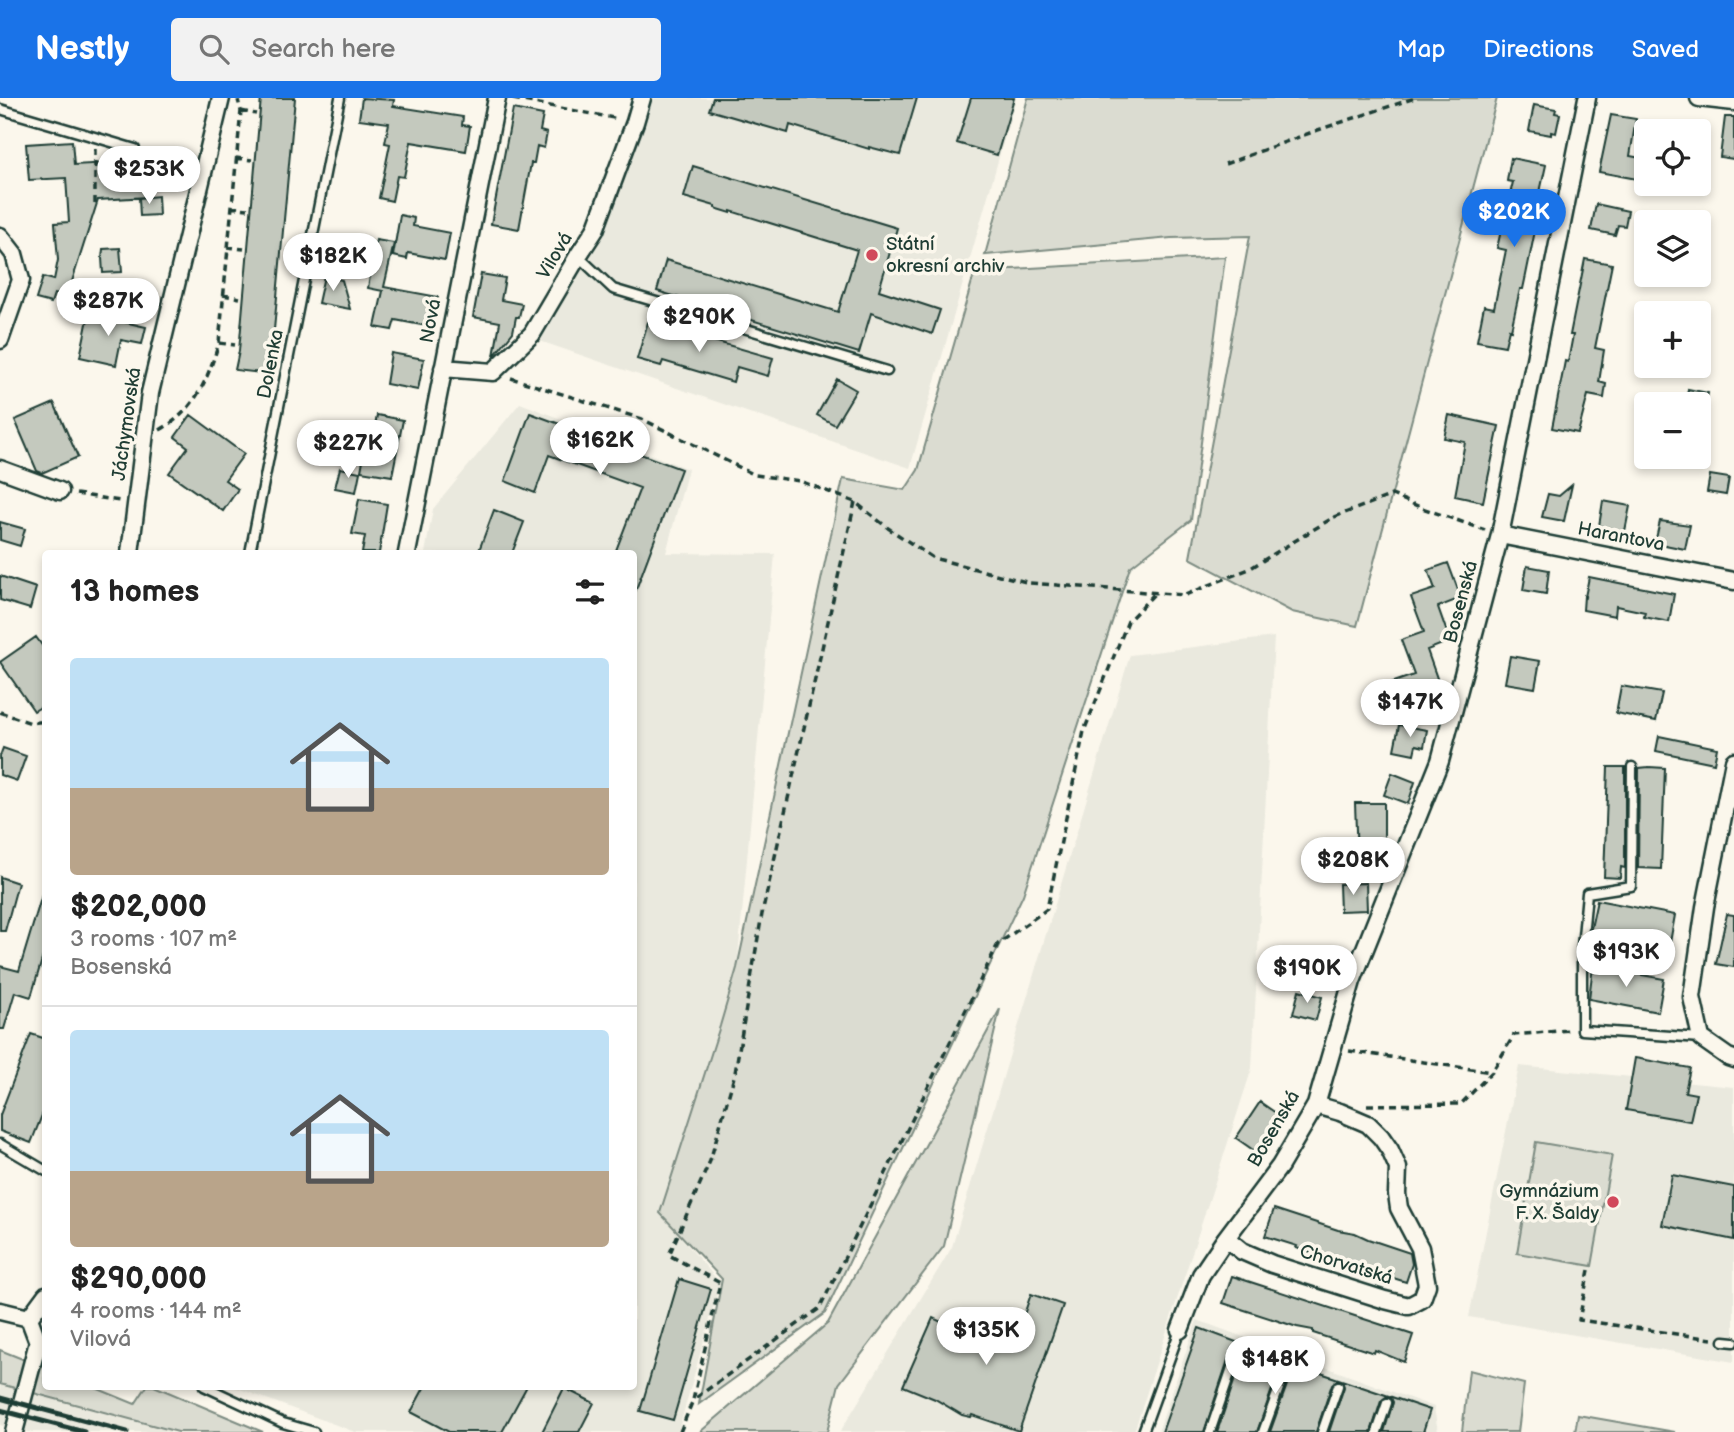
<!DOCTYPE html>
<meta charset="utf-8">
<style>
:root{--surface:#fff;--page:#f2f2f2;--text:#222;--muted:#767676;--line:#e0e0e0;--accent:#1a73e8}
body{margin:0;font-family:"Balsamiq Sans",sans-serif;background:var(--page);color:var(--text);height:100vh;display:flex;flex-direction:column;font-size:26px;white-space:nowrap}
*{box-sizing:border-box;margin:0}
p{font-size:23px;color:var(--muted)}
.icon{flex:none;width:38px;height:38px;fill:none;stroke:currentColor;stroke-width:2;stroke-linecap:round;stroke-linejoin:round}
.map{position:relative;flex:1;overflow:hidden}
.details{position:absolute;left:42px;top:452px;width:595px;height:840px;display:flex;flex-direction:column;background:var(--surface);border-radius:7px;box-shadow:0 4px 10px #0003}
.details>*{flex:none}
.fabs{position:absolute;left:1634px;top:21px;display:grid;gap:14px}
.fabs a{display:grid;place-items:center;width:77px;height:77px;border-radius:7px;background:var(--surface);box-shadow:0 4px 10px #0003;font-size:35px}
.price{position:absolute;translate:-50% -60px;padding:0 16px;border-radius:24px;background:#fff;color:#222;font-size:23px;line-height:46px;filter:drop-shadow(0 2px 4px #0008)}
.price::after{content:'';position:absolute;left:50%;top:42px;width:21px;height:16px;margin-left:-10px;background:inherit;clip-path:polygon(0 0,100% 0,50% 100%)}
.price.active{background:var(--accent);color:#fff}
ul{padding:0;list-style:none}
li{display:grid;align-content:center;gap:14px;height:371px;padding:0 28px}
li+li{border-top:2px solid var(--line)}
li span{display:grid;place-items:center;height:217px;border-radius:7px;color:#555}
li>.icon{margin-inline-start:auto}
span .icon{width:126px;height:126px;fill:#fffc;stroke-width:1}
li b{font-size:30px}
h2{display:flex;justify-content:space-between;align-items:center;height:84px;padding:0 28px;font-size:30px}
header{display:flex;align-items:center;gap:42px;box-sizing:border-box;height:98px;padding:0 35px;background:var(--accent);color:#fff}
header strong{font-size:33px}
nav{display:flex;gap:38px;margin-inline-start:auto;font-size:24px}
.search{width:490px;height:63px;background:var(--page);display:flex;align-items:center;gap:18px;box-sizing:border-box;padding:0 24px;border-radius:7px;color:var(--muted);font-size:26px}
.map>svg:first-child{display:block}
.built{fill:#eae9de}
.green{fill:#dbdcd1;stroke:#7d8c82;stroke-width:2}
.building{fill:#c4c9be;stroke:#1f3d34;stroke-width:2}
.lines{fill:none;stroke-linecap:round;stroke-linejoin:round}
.service-casing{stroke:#1f3d34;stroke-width:13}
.minor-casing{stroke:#1f3d34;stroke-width:21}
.path{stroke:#1f3d34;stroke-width:3.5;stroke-dasharray:7 5;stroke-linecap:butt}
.service{stroke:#fbf7ec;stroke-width:8}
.minor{stroke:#fbf7ec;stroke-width:16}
.rail{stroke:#1f3d34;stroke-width:5}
.poi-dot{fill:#d1495b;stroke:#fbf7ec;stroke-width:2.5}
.labels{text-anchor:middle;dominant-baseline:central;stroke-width:7;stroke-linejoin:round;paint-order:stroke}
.poi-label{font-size:19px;fill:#1f3d34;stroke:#fbf7ec;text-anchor:start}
.street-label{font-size:19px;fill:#1f3d34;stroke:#fbf7ec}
</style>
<header>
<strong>Nestly</strong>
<div class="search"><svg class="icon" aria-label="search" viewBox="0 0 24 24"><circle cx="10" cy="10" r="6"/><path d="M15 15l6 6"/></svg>Search here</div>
<nav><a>Map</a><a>Directions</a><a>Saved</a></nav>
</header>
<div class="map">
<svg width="1734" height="1334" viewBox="0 0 1734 1334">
<rect width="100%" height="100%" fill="#fbf7ec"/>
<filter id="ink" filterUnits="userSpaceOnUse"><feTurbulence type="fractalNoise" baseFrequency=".0143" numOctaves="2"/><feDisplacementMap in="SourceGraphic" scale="14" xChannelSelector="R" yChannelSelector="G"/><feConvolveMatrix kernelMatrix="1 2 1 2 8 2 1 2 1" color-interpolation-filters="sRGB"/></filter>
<g filter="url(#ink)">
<path class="built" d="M647 0H1016L910 370 540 243 608 127Z
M520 305 688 371 666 455 775 456 737 870 720 928 660 1115 720 1185 678 1334H355L232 1288H634V455H425L433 411Z
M1274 539 1252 970 1134 1334H840L952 1149 1130 557Z
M1519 968 1734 989V1264L1469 1219Z
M1197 1222 1434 1309 1438 1334H1158Z
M0 1286 178 1334H28L0 1327Z"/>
<path class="green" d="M1028 0H1497L1357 528 1292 514 1190 460 1250 138 1171 140 985 157Z
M1225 159 1191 422 1130 469 1023 797 825 1215 699 1306 722 1181 660 1115 720 928 737 870 843 381 905 392 918 372 975 173Z
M1000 911 944 1148 839 1286 827 1334H700L828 1225Z
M1536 1044 1612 1057 1592 1168 1517 1155Z
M0 1252 45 1270 46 1288H91L135 1306 147 1288H154L263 1334H178L0 1286Z
M1469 1272 1524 1286 1518 1334H1462Z
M1578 1317 1675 1334H1575Z"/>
<path class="building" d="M261 0H295L270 276 235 272 239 253Z
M362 0 394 2 393 8 463 19 462 27 470 28 466 53 411 44 404 79 397 78 392 103 379 100 390 46 385 45 389 25 359 21Z
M713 0H917L900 57 869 49V51L790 27 788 35 709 12Z
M971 0H1014L997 57 957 45Z
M1534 7 1556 11 1555 15 1560 16 1556 35 1551 34V37L1529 33Z
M513 11 543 17 540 33 547 35 544 50 537 48 534 65H531L519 131 491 126Z
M1611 17 1636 21 1630 58 1641 60 1637 81 1599 74Z
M1725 19H1734V61L1720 59Z
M72 43 74 67 145 63 147 99 98 102 67 199 54 196 51 205 36 201 43 179 54 182 58 162 55 125 69 124 66 80 29 82 26 46Z
M1511 60 1546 67 1536 112 1539 113 1526 177 1523 191H1520L1511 232 1509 231 1505 248 1477 243 1484 208 1494 210 1506 152 1497 150 1503 124 1501 122 1503 116 1506 113 1513 84 1507 83Z
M693 68 897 130 879 192 940 212 932 236 871 215 859 255 657 193 666 162 838 214 857 152 731 113V115L715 110V108L684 99Z
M158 98 159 117 140 118 139 100Z
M1596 106 1628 113 1625 128 1618 127 1615 137 1591 132Z
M400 117 414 120 413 128 450 135 445 162 408 155 407 161 393 158Z
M376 142 394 145 384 189 438 199 432 229 395 222 392 232 375 229 383 193 368 190Z
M120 150 122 174 103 175 102 160 103 151Z
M1585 161 1612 166 1595 250 1604 252 1599 284 1606 286 1604 300 1588 297 1578 335 1552 330 1565 263 1568 264 1573 237H1570Z
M481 176 505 180 501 202 522 206 519 219H516L513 234 494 258 500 224 473 219Z
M324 178 342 182 350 211 318 205Z
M89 216 146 229 142 246 121 242 116 267 80 259Z
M648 224 773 260 768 278 737 269 733 284 663 263 661 268 637 261Z
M391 255 424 261 418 292 386 286Z
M837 281 856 292 835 327 817 317Z
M1688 291 1708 295 1705 309 1699 308V306H1686Z
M54 305 78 359 42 375 37 373 15 322Z
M530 315 681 371 635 494H634V455H615L640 390 549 357 535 395 505 383Z
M191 317 244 356 225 382 238 391 223 413 169 375 188 349 175 339Z
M377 317 403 322 392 378 361 373 365 351 371 352Z
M1449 317 1499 328 1483 404 1455 398 1465 344 1444 340Z
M340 370 360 374 356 394 335 390Z
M1710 377 1729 380 1726 397 1707 394Z
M1572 387 1564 423 1542 419 1548 396 1559 398Z
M359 401 387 406 379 455H362L365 438 352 436Z
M1603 403 1630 408 1624 438 1609 435 1610 430 1599 428Z
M494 412 524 424 512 455H478Z
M1660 423 1690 427 1685 451 1655 445Z
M0 424 25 431 20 448 0 442Z
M1448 465 1461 500 1438 509 1450 543 1427 552 1439 586 1397 602 1391 585 1414 577 1401 542 1424 534 1411 499 1435 491 1428 472Z
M1527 468 1549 472 1546 496 1523 492Z
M0 478 36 490 30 511 0 502Z
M1589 479 1674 496 1669 524 1644 519 1645 514 1616 508 1615 518 1583 512 1584 498 1585 499Z
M36 539 46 553V606L34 613 0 564Z
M1510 558 1540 563 1535 590 1505 585Z
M1621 588 1662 595 1656 623 1616 615Z
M1399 627 1427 632 1424 649 1416 647 1414 656 1394 652Z
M1659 638 1717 650 1714 665 1656 653Z
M3 650 26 658 17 683 0 677V658Z
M1608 669H1625V770L1621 769 1620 780 1604 779Z
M1649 669 1665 670 1661 771 1638 770 1639 670Z
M1392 675 1415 684 1408 706 1384 697Z
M1355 705H1384V760H1357Z
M0 779 18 785 5 833H0Z
M1366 785 1367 812 1340 813 1339 786Z
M42 797 46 798V848L31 899 15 894 4 931H0V868L19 873Z
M1597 802 1675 817 1669 850 1590 835Z
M1727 816 1734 817V869L1716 866Z
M1593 868 1664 881 1658 914 1589 901Z
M1299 892 1322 899 1316 922 1293 916Z
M31 936 46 941V1007L31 1045 0 1033V1017Z
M1635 960 1690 970 1685 994 1696 996 1690 1023 1626 1012Z
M1260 1004 1283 1020 1278 1027 1280 1028 1266 1049 1264 1048 1259 1056 1236 1040Z
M1672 1077 1734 1089V1142L1662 1127Z
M1274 1111 1338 1132 1355 1135 1368 1141 1410 1155 1412 1166 1406 1184 1296 1150 1297 1148 1265 1138Z
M1232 1178 1413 1237 1404 1264 1375 1252 1374 1255 1313 1235V1232L1297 1229 1223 1205Z
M679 1181 711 1191 673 1322 640 1313Z
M1031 1196 1063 1207 1019 1333 972 1317 971 1319 962 1317 935 1301 903 1288 933 1220 959 1232 958 1235 971 1238 997 1249 1012 1252Z
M1199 1230 1300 1268 1430 1312 1423 1334H1384L1393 1304 1391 1300 1386 1299 1381 1303 1371 1334H1329L1344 1289 1342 1283 1337 1282 1332 1286 1316 1334H1270L1292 1273 1291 1267 1286 1265 1280 1269 1257 1334H1217L1244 1254 1243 1248 1237 1246 1232 1250 1204 1334H1162Z
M425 1288H527L502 1334H449L411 1314Z
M564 1290 594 1305 579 1334H542Z"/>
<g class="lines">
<g class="service-casing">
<path id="service" d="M0 11 135 51
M578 158 613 191 887 273
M250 455 340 0
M1582 849 1587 795 1631 788 1632 669
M1620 856 1582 849V932L1701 940
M0 1046 46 1073
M1724 1243 1734 1244
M204 1288 283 1325 314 1334
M1143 1334 1180 1232
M1210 1334 1238 1252
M1263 1334 1286 1271
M1322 1334 1338 1288
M1377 1334 1387 1305"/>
</g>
<g class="minor-casing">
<path id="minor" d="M1699 0 1734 4
M0 138 14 156 21 182 0 242
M443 270 493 274 532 236 578 158 595 132 635 24 642 0
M0 371 60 393
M1500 437 1734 483
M130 455 150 295 221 0
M407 455 497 0
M1734 663 1705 809 1692 899 1701 940 1728 959 1734 961
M1226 1140 1242 1153 1272 1166 1385 1202 1409 1208 1422 1201 1427 1187 1420 1150 1399 1110 1397 1096 1398 1070 1390 1052 1381 1039 1368 1026 1340 1014 1316 1007
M0 1213 29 1220 46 1197
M1180 1232 1201 1177 1226 1140 1280 1068 1316 1007 1352 883 1440 663 1500 437 1587 0
M14 1334 38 1244 29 1220"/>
</g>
<path class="path" d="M513 1 619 21
M241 13 256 16
M95 51V108
M236 60 252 62
M1225 66 1318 32 1415 0
M231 109 248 111
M227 149 244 151
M223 197 240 200
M219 245 235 247
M511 280 642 321 755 377 800 383 855 404 888 430 933 460 1030 485 1185 497 1249 471 1334 419 1392 397 1422 410 1485 432
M160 332C196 312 207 282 219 245L241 13 238 2
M76 396 120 403
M855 404 762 816 735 975 710 1063 669 1157 720 1185 693 1302 820 1210 998 846 1047 811 1084 633 1128 523 1155 495
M0 614 31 625 46 623
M1349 953 1492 974
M1367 1007 1461 1006 1492 974 1514 937 1569 932
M1589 1172 1579 1222 1712 1241
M680 1334 693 1302"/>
<use href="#service" class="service"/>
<use href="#minor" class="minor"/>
<path class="rail" d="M0 1300 127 1334
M0 1312 84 1334"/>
</g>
</g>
<g class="poi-dot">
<circle cx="872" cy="157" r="7"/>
<circle cx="1613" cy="1104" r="7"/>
</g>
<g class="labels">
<g class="poi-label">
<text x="886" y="146">Státní<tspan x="886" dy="22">okresní archiv</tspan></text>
<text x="1599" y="1093" text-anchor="end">Gymnázium<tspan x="1599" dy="22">F. X. Šaldy</tspan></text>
</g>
<g class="street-label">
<text transform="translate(555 158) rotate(-59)">Vilová</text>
<text transform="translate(431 223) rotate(-79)">Nová</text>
<text transform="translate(271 266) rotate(-79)">Dolenka</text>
<text transform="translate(127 326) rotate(-82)">Jáchymovská</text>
<text transform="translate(1621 439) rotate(11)">Harantova</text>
<text transform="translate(1461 504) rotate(-75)">Bosenská</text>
<text transform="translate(1274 1031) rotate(-60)">Bosenská</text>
<text transform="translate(1346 1167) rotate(17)">Chorvatská</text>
</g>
</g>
</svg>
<div class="fabs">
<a><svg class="icon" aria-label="locate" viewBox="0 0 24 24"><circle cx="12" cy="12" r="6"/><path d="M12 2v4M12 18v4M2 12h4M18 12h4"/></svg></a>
<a><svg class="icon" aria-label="layers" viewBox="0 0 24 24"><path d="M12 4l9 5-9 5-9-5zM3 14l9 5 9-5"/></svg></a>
<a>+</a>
<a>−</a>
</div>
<b class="price" style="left:149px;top:108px">$253K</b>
<b class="price active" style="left:1514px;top:151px">$202K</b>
<b class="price" style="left:333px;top:195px">$182K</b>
<b class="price" style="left:108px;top:240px">$287K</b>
<b class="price" style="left:699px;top:256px">$290K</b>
<b class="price" style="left:600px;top:379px">$162K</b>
<b class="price" style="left:348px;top:382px">$227K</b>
<b class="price" style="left:1410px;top:641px">$147K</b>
<b class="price" style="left:1353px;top:799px">$208K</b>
<b class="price" style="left:1626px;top:891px">$193K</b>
<b class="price" style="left:1307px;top:907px">$190K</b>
<b class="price" style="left:986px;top:1269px">$135K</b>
<b class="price" style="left:1275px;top:1298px">$148K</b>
<section class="details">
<h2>13 homes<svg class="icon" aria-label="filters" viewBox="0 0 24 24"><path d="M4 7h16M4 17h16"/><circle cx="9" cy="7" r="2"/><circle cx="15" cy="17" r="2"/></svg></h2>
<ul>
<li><span style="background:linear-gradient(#bfe0f5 60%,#b9a48a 0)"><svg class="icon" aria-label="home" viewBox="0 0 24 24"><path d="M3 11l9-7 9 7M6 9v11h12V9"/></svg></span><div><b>$202,000</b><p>3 rooms · 107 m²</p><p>Bosenská</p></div></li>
<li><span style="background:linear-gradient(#bfe0f5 65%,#b9a48a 0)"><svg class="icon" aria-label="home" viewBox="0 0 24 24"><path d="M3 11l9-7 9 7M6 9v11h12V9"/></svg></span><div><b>$290,000</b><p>4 rooms · 144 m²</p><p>Vilová</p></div></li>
</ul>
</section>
</div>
